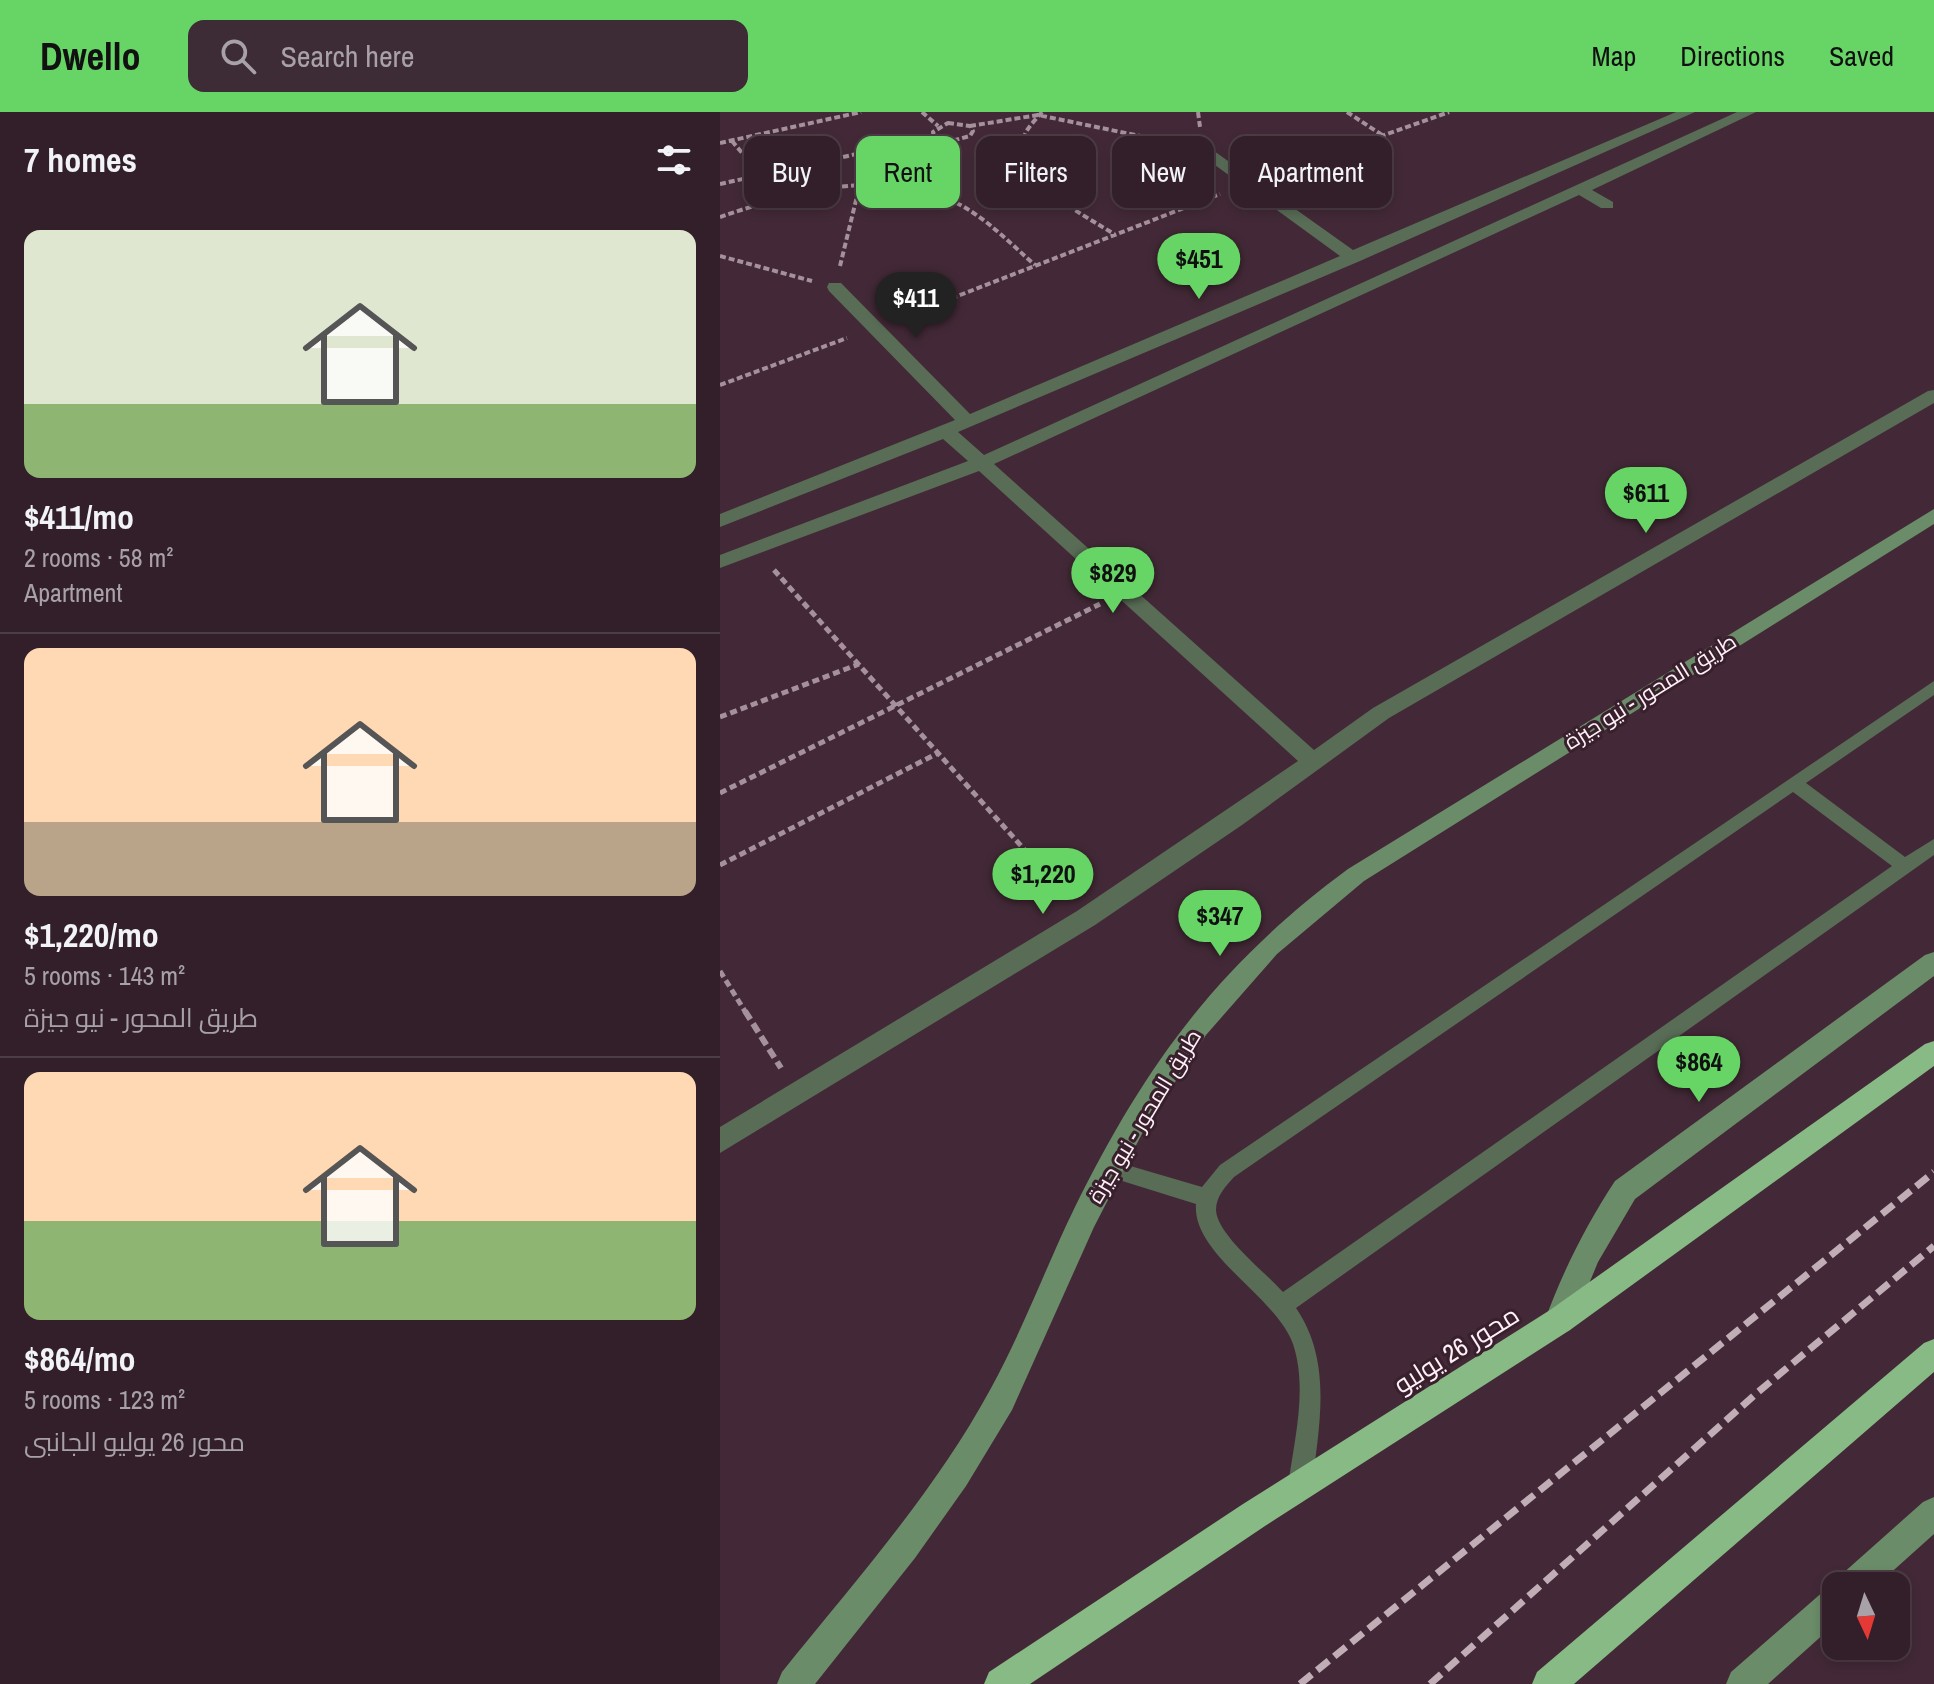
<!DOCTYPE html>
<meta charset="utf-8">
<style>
:root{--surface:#321f29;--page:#3d2c35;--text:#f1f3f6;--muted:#a8a2a8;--line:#4d3d46;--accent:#67d466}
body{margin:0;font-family:"Archivo Narrow",Cairo,sans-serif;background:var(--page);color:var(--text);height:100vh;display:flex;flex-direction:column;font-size:30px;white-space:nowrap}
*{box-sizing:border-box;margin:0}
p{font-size:26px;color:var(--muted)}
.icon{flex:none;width:44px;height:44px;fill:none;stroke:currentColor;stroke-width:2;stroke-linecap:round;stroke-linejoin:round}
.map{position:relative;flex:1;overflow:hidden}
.side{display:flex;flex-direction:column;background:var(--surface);width:720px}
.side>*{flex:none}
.guide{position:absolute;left:24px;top:24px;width:760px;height:72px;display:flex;gap:16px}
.needle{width:52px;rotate:176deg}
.fabs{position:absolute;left:1102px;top:1460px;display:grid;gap:16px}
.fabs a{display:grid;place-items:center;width:88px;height:88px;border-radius:16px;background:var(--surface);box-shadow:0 4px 12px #0003,0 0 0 2px var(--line);font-size:40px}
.price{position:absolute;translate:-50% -68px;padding:0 18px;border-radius:28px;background:var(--accent);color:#111;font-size:26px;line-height:52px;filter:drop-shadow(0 2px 4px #0008)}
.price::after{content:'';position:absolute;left:50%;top:48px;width:24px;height:18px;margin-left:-12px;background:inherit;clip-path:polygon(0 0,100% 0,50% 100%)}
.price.on{background:#222;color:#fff}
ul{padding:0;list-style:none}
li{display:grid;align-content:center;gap:16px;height:424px;padding:0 24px}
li+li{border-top:2px solid var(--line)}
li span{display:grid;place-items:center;height:248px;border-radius:16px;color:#555}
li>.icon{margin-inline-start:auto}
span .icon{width:144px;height:144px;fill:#fffc;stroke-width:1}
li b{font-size:34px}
h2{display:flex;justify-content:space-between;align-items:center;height:96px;padding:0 24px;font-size:34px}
.tag{padding:0 28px;border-radius:16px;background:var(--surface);box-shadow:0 4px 12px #0003,0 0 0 2px var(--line);font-size:28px;line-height:72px}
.tag.on{background:var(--accent);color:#111}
header{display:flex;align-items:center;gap:48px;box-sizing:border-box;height:112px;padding:0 40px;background:var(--accent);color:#111}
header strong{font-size:38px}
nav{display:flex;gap:44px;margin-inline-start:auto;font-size:28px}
.search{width:560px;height:72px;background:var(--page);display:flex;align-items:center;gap:20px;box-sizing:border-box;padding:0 28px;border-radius:16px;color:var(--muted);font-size:30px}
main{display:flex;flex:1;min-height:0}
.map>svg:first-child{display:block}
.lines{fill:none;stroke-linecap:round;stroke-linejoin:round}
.path-far2{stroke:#a5919b;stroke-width:4;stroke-dasharray:6 3;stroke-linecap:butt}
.path-far1{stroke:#a5919b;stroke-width:5;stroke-dasharray:7 4;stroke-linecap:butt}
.path{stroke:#a5919b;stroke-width:6;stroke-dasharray:10 5;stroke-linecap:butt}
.lane{fill:#586c56;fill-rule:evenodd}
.street{fill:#586c56;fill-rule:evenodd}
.secondary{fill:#6b8c69;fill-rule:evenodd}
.highway{fill:#87ba84;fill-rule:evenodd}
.rail{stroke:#c0adb6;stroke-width:7;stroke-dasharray:15 7;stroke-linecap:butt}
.labels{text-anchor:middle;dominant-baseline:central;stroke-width:6;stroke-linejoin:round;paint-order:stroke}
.street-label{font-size:22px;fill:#fff0f7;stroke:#39202d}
.near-street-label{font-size:26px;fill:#fff0f7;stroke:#39202d}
</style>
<header>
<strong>Dwello</strong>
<div class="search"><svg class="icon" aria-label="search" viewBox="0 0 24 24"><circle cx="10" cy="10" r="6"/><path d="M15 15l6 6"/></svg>Search here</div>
<nav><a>Map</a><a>Directions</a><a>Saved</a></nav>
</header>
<main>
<section class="side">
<h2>7 homes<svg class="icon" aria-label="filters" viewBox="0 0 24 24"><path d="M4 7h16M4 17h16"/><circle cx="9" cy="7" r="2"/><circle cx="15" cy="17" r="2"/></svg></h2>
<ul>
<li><span style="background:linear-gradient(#dfe7d0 70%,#8fb573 0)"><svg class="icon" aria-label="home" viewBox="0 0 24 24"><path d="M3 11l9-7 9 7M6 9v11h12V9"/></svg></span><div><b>$411/mo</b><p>2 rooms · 58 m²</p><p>Apartment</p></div></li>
<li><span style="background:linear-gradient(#ffd9b3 70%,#b9a48a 0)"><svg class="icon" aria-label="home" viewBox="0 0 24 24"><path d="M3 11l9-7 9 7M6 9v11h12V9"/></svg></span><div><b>$1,220/mo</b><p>5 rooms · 143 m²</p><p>طريق المحور - نيو جيزة</p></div></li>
<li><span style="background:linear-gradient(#ffd9b3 60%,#8fb573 0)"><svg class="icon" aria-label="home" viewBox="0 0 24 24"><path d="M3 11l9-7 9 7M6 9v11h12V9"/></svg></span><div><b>$864/mo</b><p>5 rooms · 123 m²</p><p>محور 26 يوليو الجانبى</p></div></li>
</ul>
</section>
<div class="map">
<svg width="1214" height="1572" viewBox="0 0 1214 1572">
<rect width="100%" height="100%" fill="#432937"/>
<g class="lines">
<path class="path-far2" d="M202 0 218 14
M322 0C317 6 310 13 306 20 287 65 364 103 394 122
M478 0 480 15
M627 0 662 23
M228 11 250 14 253 19 250 24 231 29 214 25 213 20Z
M250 14 318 3 459 32
M12 29 60 86
M0 31 141 0
M558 61 729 0
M0 72 214 25
M0 105C73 80 172 52 244 95 270 110 292 133 315 153
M0 144 92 169
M120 154 139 76
M181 206 500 82
M0 273 127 226"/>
<path class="path-far1" d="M54 458 346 784
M0 605 139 552
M0 681 380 492
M0 753 218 641
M0 859 26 901"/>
<path class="path" d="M25 899 61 956"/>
<path class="lane" d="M1214 569V583L1086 671 1185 745 1214 727V743L576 1196C613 1250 599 1314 592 1374L588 1382 580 1386 572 1382 568 1374C574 1329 588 1277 573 1232 556 1184 472 1143 476 1092L383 1063 380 1057 383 1051 390 1048 482 1075 500 1053ZM1073 680 1172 754 563 1180C546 1161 497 1123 496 1098 496 1084 506 1074 514 1065Z"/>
<path class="street" d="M956 0H975L640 149 238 320 264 343 1017 0H1036L872 78 893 90V96H881L859 83 274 352 594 638 653 596 1208 279 1214 278V291L669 606 522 713 375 813 0 1041V1015L357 799 578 649 259 359 0 456V443L248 349 223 327 0 415V402L235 308 109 179 107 175 109 171H121L250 302 620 144 477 40V34H487L633 138Z"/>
<path class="secondary" d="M1214 397V412L644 769 557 842 486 923 426 1014 374 1115 292 1298 246 1374 195 1446 95 1572H57L62 1560C135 1469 214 1381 270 1278 302 1220 325 1157 354 1097 425 953 498 853 628 757Z
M1214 840V864L915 1087 878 1150 850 1218 840 1222 830 1218 825 1208C843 1159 866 1113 895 1069L1205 843Z
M1214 1385V1422L1156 1474H1116V1511L1048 1572H1006L1011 1560 1105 1478 1116 1473 1121 1463 1203 1390Z"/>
<path class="highway" d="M1214 929V954L850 1218 545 1414 310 1572H264L269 1560 523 1392 830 1198 1205 932Z
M1214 1227V1260L854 1572H812L817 1560 1204 1231Z"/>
<path class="rail" d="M580 1572 1214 1060
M710 1572 1038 1280 1214 1134"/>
</g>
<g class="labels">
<g class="street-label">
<text transform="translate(930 579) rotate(-32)">طريق المحور - نيو جيزة</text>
<text transform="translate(424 1004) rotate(-59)">طريق المحور - نيو جيزة</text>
</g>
<g class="near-street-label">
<text transform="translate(736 1237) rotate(-32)">محور 26 يوليو</text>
</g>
</g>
</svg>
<div class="fabs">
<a><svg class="needle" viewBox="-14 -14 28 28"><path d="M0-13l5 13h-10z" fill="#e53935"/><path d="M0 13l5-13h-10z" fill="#a8a2a8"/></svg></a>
</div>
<b class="price" style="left:479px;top:189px">$451</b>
<b class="price on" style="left:196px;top:228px">$411</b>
<b class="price" style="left:926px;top:423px">$611</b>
<b class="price" style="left:393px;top:503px">$829</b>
<b class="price" style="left:323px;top:804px">$1,220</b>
<b class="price" style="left:500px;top:846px">$347</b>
<b class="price" style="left:979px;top:992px">$864</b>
<div class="guide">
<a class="tag">Buy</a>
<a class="tag on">Rent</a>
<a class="tag">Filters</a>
<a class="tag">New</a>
<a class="tag">Apartment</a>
</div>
</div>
</main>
